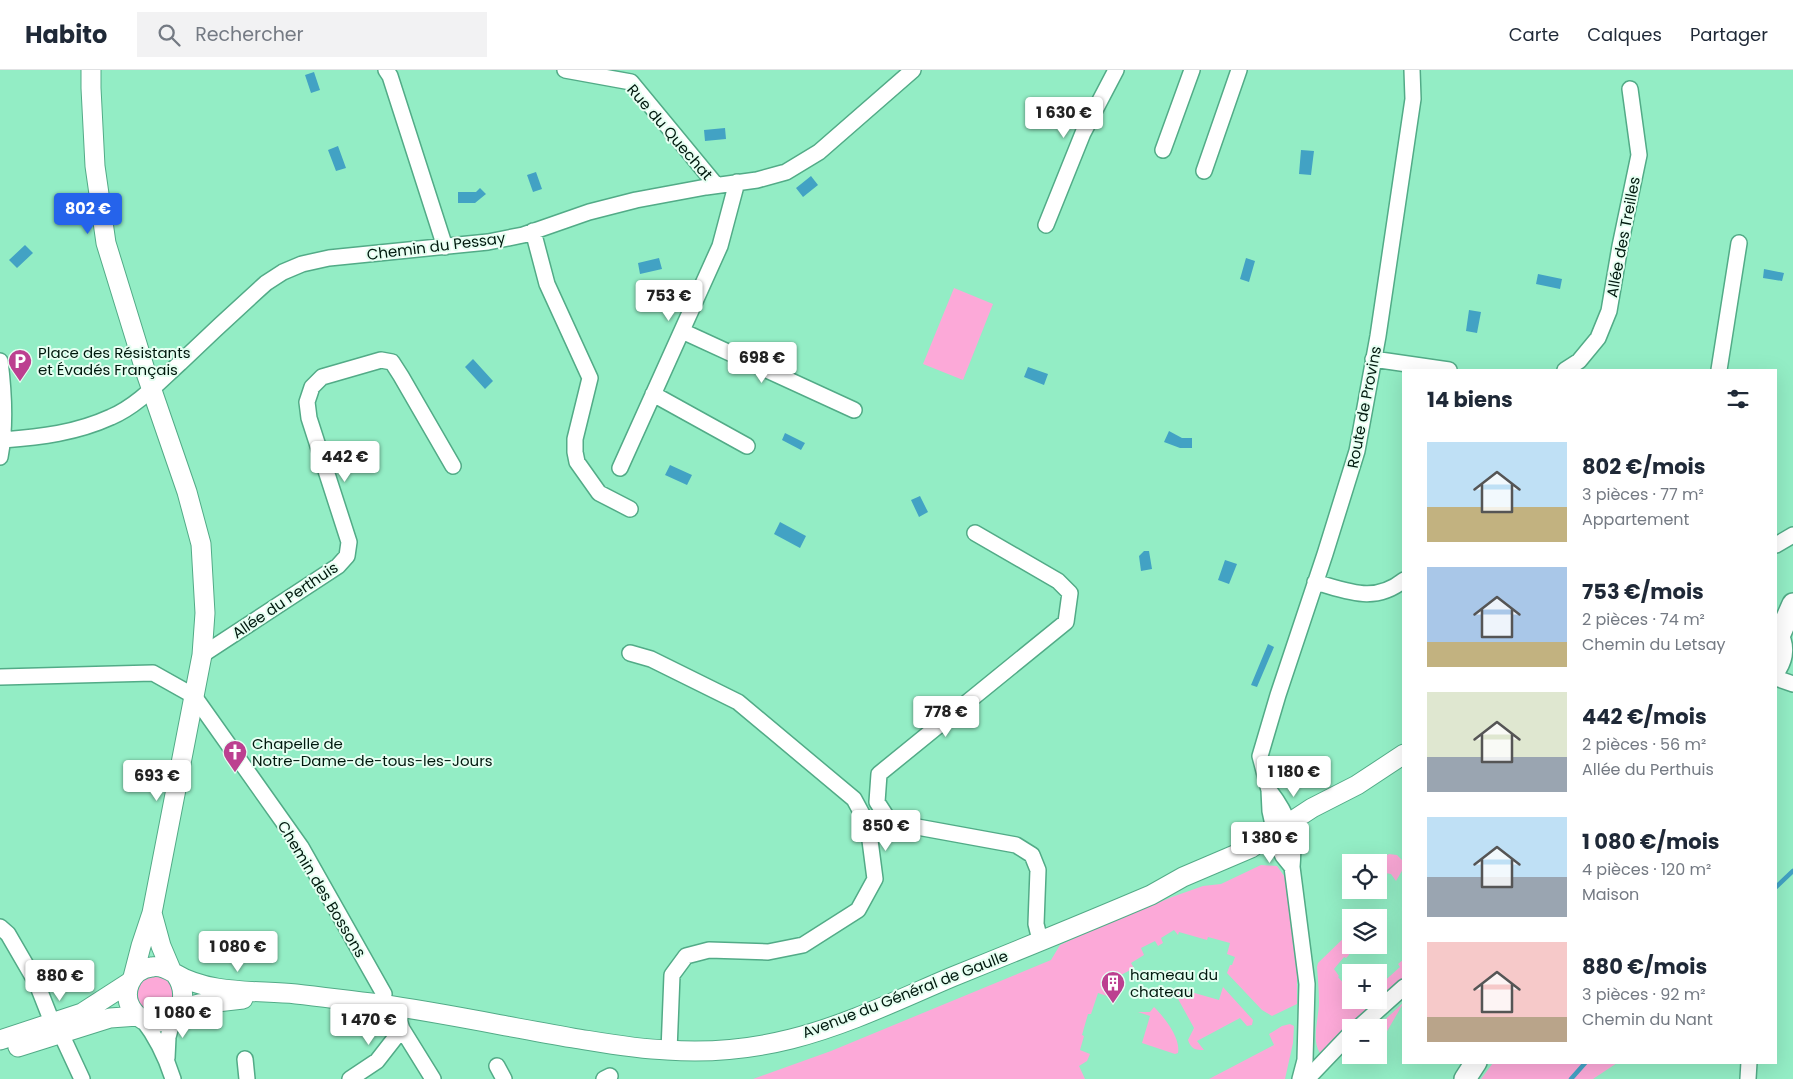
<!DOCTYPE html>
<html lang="fr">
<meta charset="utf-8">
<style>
:root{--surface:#fff;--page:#f2f2f3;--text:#1f2937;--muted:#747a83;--line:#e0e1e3;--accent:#2563eb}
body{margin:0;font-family:Poppins,sans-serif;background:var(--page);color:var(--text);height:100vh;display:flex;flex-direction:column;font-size:19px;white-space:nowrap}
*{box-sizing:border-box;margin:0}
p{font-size:16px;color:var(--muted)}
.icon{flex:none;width:28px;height:28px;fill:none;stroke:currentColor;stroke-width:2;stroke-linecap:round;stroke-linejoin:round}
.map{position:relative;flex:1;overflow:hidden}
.drawer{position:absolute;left:1402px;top:299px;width:375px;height:695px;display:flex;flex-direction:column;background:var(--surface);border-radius:0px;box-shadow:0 5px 20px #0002}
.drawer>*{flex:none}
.fabs{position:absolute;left:1342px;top:784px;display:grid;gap:10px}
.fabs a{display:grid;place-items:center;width:45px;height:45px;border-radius:0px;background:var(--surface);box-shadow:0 5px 20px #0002;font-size:25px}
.price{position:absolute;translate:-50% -42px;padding:0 11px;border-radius:5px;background:#fff;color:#222;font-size:16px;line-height:32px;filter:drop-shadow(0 1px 2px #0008)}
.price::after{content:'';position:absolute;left:50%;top:30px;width:15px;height:11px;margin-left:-8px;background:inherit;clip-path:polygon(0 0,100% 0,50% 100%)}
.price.active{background:var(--accent);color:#fff}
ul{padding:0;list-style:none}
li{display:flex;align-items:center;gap:15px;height:125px;padding:0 25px}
li span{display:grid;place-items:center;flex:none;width:140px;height:100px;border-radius:0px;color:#555}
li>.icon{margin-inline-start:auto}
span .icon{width:60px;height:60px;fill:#fffc;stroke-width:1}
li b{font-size:21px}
h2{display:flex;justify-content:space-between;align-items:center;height:60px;padding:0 25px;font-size:21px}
header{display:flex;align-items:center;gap:30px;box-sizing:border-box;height:70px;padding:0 25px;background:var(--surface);border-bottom:1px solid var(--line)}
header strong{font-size:24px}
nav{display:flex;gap:28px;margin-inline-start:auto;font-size:18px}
.search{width:350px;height:45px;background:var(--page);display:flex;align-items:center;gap:12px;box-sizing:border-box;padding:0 18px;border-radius:0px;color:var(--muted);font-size:19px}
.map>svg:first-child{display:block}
.green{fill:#fca9d8}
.water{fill:#42a2c4}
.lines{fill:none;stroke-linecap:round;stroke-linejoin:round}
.stream{stroke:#42a2c4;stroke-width:4.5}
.minor-casing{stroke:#52ab87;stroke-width:18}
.tertiary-casing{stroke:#52ab87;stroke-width:21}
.secondary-casing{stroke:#52ab87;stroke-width:24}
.minor{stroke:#fff;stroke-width:15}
.tertiary{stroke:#fff;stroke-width:19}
.secondary{stroke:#fff;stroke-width:21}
.labels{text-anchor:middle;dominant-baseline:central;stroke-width:4;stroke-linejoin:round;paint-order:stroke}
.street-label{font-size:15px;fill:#00190e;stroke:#e6fff2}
.poi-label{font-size:15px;fill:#00190e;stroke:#e6fff2;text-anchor:start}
</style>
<header>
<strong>Habito</strong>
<div class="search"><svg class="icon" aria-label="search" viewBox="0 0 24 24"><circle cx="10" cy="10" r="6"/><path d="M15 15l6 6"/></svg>Rechercher</div>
<nav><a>Carte</a><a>Calques</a><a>Partager</a></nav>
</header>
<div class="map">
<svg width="1793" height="1009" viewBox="0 0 1793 1009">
<rect width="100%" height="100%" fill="#93edc5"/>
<path class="green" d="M954 218 993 234 963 310 923 294Z
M1389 784 1397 785 1404 792 1403 799 1396 811 1391 804 1385 803 1377 791Z
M1261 795 1277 796 1287 810 1292 830 1291 853 1297 903V934L1272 946 1262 940 1227 903 1230 895H1232L1235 887 1227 884 1230 873 1208 867 1207 870 1179 862 1178 865 1174 860 1161 868 1163 873 1158 876 1155 871 1141 878 1144 885 1131 893 1134 898 1108 912 1114 922 1107 926 1098 923 1091 944H1088L1082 965 1084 966 1080 980 1090 984 1087 991 1079 996 1085 1009H753L831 981 1051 890 1060 875 1079 866 1172 827 1203 816 1221 814Z
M1351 861V875L1359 876 1352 882 1351 879 1349 880V885L1346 888 1344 887 1334 899 1339 906 1338 907 1351 922V930H1359L1361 932 1363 930H1379V916L1400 897 1398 894 1404 889V910L1320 983C1311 970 1319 947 1319 933 1319 921 1318 909 1317 897L1318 893Z
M136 924a19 19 0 1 1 38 0a19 19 0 1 1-38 0Z
M1223 917 1253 950 1252 955 1247 956 1240 948 1197 971 1204 980C1195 980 1191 979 1188 970L1194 958 1177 927V918L1219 930Z
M1404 932 1386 963 1379 986V958L1377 957Z
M1154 937C1164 947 1181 968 1178 983L1175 984 1142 973 1150 946 1138 942H1150Z
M1290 954 1294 956 1293 973 1285 1009H1209L1274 975 1269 964 1282 956Z
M1493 993V992L1617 993 1593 1009H1481Z"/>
<path class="water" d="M314 2 320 20 311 23 305 5Z
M725 58 726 69 705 71 704 60Z
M338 76 346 98 336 101 328 80Z
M1301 80 1314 81 1311 105 1299 104Z
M536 102 542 119 533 122 527 105Z
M811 106 818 115 803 127 796 118Z
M480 118 486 124 475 133H458V122H476Z
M25 175 33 183 17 198 9 190Z
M659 188 662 199 640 204 638 193Z
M1246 188 1255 191 1249 212 1240 209Z
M1764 199 1784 203 1782 211 1763 208Z
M1538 204 1562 209 1560 219 1536 214Z
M1469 240 1481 242 1477 263 1466 261Z
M473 289 493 311 485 319 465 297Z
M1028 297 1048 304 1044 315 1024 307Z
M1169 361 1182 368H1192V378H1180L1164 372Z
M785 363 805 373 801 380 782 370Z
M670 395 692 405 687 415 665 405Z
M920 426 928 442 919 447 911 430Z
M780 452 806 466 800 478 774 464Z
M1144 481H1149L1152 499 1141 501 1139 486Z
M1225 490 1237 494 1229 514 1218 510Z
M1268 574 1274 577 1257 617 1251 615Z"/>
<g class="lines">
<path class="stream" d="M1776 817 1793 801
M1571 1009 1586 992"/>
<g class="minor-casing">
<path id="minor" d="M386 0 390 6 445 177
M565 0 631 12 716 115
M1163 80 1192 0
M1204 101 1239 0
M1046 155 1083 63 1116 0
M533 161 547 214 590 308 575 369V382L577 392 599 423 630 439
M682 261 854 340
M1373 289 1449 300
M0 291C4 323 6 356 0 387
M1565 300 1579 291 1598 268 1609 241 1620 176 1639 85 1630 19
M1719 300 1739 173
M653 324 747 376
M3 370C41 367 76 363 111 347 137 336 159 312 180 293 208 266 237 239 266 213L283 202 302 194 329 188 488 172 523 165 589 142 636 130 706 117 757 110 786 102 819 82 913 0
M620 398 720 176 737 112
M975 463 1058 511 1070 523 1066 552 879 704 877 732 890 752 1016 775 1032 785 1038 800 1036 854 1038 862 1044 870
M1776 475 1793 465
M1315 512C1348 521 1374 534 1404 510
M630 583 651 589 738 632 854 729 868 755 875 809 858 840 803 875 768 882 709 880 686 886 672 905 669 981
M202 585 338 496 347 486 349 472 309 348 307 332 312 317 322 307 381 290 392 292 401 306 453 396
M0 607 153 603 194 626 301 777 384 924 382 935
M1776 608 1793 614
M1269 720C1289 746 1295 764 1292 797L1307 914 1305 990 1300 1009
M1292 797 1283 786 1277 773 1270 741 1269 720 1260 686 1278 625 1325 484 1357 381 1378 266 1413 29 1412 0
M0 857 8 864 37 914 50 947 63 968 82 1009
M402 938 399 950 402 959 433 1009
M143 950C157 968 166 987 173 1009
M1358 958 1404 917
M167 988 168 967 174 945
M245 989 247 1009
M497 996 504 1009
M350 1009 377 991 402 959
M604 1009 610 1006
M1307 1009 1351 963
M1748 1009 1749 992"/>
</g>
<g class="tertiary-casing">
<path id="tertiary" d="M91 0V18L95 96 106 173 146 303 187 422 201 474 205 543 202 585 152 843 141 876 133 907
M152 843 161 876 172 902
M176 905C199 939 156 969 134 942 120 925 130 899 152 897 160 895 167 899 174 903 210 925 256 920 296 924 324 927 351 931 379 934 444 943 508 957 573 968 604 973 635 979 667 980 708 983 751 979 791 969 847 955 900 929 952 907 1019 880 1085 853 1151 825L1183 807 1251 778 1312 738 1357 715 1404 684
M179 939 199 934 243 929
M0 970 82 943 130 912
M18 977 110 948 138 946"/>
</g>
<g class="secondary-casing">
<path id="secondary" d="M1776 563C1784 574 1783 587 1776 598
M1779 566 1793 534
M1465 1009 1476 992"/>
</g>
<use href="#minor" class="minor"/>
<use href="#tertiary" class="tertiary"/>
<use href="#secondary" class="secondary"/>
</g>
<defs>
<g id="parking-pin" transform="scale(1.25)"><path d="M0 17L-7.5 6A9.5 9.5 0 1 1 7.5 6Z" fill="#bc4090" stroke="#e6fff2"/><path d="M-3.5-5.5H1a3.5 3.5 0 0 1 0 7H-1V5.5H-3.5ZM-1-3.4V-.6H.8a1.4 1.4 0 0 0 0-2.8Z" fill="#fff"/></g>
<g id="church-pin" transform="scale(1.25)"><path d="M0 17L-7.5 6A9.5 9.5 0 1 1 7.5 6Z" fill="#bc4090" stroke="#e6fff2"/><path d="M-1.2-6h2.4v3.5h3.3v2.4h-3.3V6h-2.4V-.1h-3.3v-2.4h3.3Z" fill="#fff"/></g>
<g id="building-pin" transform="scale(1.25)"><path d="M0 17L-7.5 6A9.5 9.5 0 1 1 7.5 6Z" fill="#bc4090" stroke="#e6fff2"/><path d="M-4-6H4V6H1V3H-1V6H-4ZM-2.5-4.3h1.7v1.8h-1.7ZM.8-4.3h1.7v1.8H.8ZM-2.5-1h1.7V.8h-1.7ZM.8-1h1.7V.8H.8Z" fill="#fff"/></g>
</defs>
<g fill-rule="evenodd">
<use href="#parking-pin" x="20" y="291"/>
<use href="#church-pin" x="235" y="682"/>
<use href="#building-pin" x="1113" y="913"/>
</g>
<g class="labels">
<g class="street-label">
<text transform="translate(670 62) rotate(49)">Rue du Quechat</text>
<text transform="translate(1623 167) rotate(-79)">Allée des Treilles</text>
<text transform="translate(436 176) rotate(-7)">Chemin du Pessay</text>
<text transform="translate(1364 337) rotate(-79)">Route de Provins</text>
<text transform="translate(285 530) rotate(-34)">Allée du Perthuis</text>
<text transform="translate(322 819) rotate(59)">Chemin des Bossons</text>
<text transform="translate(905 924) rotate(-21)">Avenue du Général de Gaulle</text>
</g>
<g class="poi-label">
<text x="38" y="282">Place des Résistants<tspan x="38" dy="17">et Évadés Français</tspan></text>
<text x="252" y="673">Chapelle de<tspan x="252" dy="17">Notre-Dame-de-tous-les-Jours</tspan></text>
<text x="1130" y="904">hameau du<tspan x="1130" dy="17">chateau</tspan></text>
</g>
</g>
</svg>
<div class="fabs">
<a><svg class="icon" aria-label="locate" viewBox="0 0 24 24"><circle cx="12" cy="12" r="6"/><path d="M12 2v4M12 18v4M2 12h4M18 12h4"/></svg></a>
<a><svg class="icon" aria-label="layers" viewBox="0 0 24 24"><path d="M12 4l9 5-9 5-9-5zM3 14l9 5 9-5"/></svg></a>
<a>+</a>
<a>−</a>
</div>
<b class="price" style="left:1064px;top:69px">1 630 €</b>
<b class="price active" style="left:88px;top:165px">802 €</b>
<b class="price" style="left:669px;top:252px">753 €</b>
<b class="price" style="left:762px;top:314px">698 €</b>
<b class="price" style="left:345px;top:413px">442 €</b>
<b class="price" style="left:946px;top:668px">778 €</b>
<b class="price" style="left:1294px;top:728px">1 180 €</b>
<b class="price" style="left:157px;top:732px">693 €</b>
<b class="price" style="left:886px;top:782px">850 €</b>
<b class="price" style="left:1270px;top:794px">1 380 €</b>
<b class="price" style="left:238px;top:903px">1 080 €</b>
<b class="price" style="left:60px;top:932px">880 €</b>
<b class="price" style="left:183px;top:969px">1 080 €</b>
<b class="price" style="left:369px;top:976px">1 470 €</b>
<section class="drawer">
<h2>14 biens<svg class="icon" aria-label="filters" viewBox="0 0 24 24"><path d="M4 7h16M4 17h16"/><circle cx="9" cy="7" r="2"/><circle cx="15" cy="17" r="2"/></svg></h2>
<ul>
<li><span style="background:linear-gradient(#bfe0f5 65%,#c2b280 0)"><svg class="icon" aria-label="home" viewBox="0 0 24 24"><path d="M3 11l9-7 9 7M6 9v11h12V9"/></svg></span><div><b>802 €/mois</b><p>3 pièces · 77 m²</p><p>Appartement</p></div></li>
<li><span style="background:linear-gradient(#a9c7e8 75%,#c2b280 0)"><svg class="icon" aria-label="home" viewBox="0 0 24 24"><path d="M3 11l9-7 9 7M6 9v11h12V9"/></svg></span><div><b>753 €/mois</b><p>2 pièces · 74 m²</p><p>Chemin du Letsay</p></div></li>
<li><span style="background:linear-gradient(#dfe7d0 65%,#9aa5b1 0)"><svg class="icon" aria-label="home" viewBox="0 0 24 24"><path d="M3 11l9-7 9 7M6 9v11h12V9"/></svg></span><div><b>442 €/mois</b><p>2 pièces · 56 m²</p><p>Allée du Perthuis</p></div></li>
<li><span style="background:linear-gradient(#bfe0f5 60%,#9aa5b1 0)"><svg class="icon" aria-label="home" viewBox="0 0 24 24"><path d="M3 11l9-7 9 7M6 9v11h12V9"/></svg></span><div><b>1 080 €/mois</b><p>4 pièces · 120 m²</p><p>Maison</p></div></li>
<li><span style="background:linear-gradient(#f6c9c9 75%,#b9a48a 0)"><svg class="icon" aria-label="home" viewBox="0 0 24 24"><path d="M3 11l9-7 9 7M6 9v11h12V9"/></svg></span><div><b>880 €/mois</b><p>3 pièces · 92 m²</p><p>Chemin du Nant</p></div></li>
</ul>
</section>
</div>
